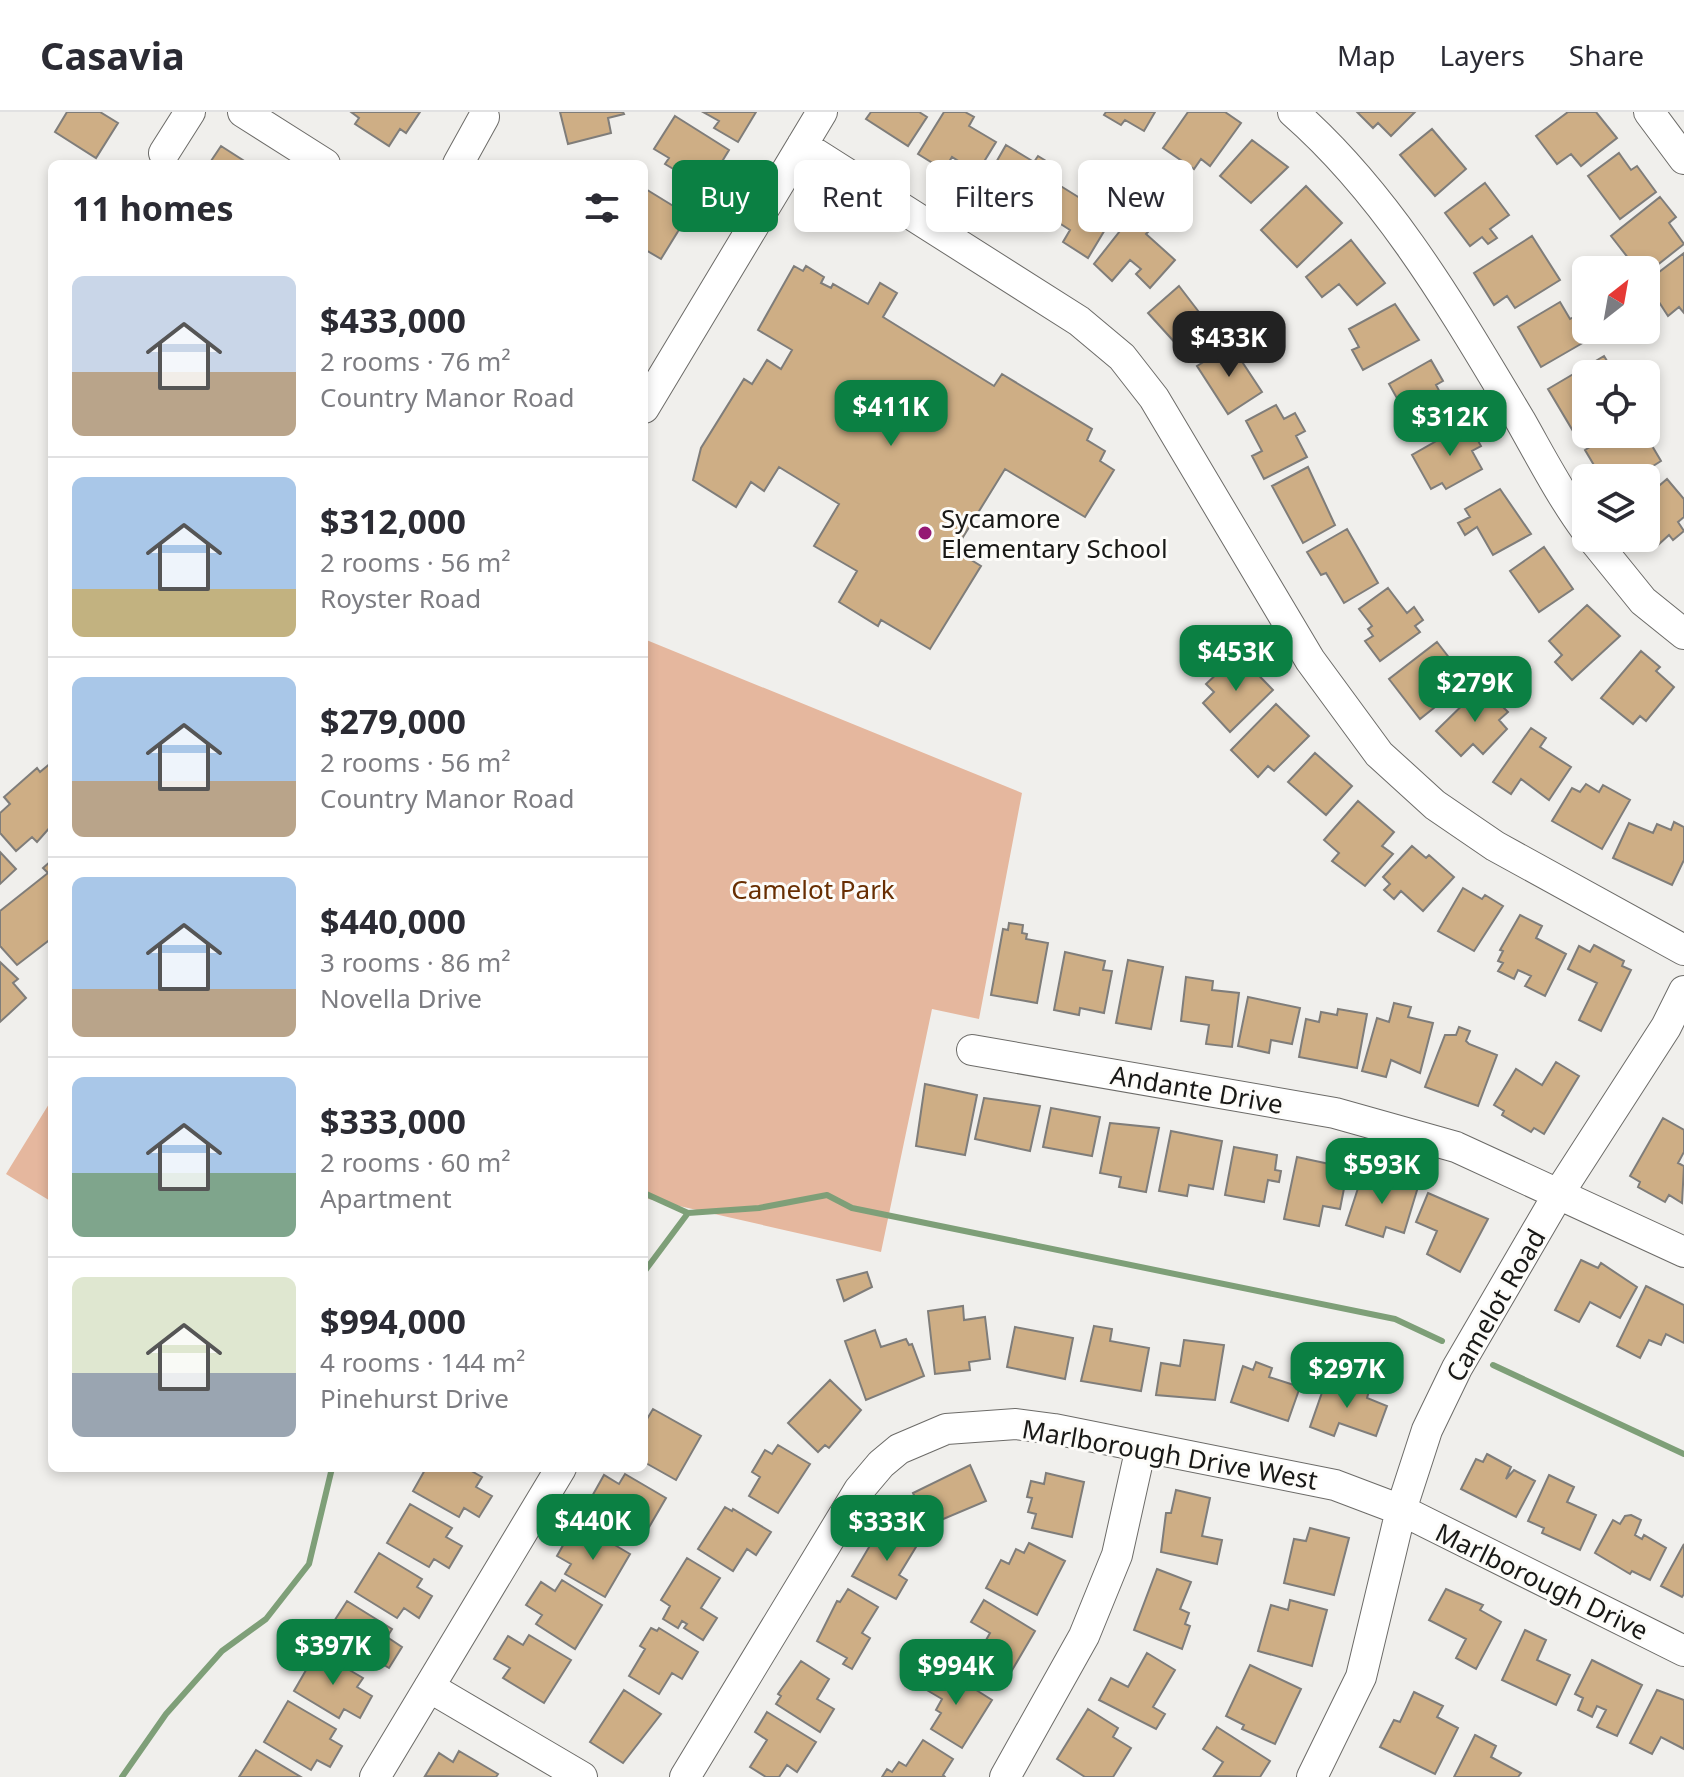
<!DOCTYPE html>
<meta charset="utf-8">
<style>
:root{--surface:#fff;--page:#f7f7f7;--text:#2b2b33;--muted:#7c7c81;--line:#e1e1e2;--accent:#0b8043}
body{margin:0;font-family:"Noto Sans",sans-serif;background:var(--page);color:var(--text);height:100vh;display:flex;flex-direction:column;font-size:30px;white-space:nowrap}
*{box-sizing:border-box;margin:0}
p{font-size:26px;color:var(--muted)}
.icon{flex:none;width:44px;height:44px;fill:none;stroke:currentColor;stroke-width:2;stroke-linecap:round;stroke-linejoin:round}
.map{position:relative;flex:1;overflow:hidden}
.details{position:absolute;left:48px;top:48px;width:600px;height:1312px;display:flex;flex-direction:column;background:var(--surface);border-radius:12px;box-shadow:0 4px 12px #0003}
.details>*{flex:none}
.banner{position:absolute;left:672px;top:48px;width:760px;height:72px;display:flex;gap:16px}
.needle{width:52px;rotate:31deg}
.controls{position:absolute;left:1572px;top:144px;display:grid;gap:16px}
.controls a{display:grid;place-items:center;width:88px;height:88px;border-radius:12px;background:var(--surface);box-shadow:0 4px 12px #0003;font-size:40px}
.price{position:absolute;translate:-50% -68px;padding:0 18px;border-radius:16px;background:var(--accent);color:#fff;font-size:26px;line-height:52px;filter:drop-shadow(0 2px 4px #0008)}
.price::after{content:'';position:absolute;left:50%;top:48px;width:24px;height:18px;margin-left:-12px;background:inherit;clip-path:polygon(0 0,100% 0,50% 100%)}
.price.active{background:#222;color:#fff}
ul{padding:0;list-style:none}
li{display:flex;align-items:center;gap:24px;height:200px;padding:0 24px}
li+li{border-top:2px solid var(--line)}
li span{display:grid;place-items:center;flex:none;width:224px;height:160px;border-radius:12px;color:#555}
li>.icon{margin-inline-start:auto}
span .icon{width:96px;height:96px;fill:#fffc;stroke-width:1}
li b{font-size:34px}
h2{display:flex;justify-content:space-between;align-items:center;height:96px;padding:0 24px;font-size:34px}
.tag{padding:0 28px;border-radius:12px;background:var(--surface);box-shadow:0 4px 12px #0003;font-size:28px;line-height:72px}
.tag.active{background:var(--accent);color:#fff}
header{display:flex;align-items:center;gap:48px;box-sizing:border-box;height:112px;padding:0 40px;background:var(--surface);border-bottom:2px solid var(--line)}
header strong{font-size:38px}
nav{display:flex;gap:44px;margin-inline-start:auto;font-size:28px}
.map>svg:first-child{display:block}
.green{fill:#e5b79e}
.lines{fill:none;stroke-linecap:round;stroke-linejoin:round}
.stream{stroke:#7e9f78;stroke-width:6}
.building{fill:#ceae85;stroke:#7f7d7a;stroke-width:2}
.minor-casing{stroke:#6c6b68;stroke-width:32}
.minor{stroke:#fff;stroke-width:30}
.poi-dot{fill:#951873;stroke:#fdfcf9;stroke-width:3}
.labels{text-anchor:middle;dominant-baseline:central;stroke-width:6;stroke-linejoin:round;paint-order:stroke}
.poi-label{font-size:26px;fill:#191917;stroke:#fdfcf9;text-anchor:start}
.park-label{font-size:26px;fill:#682e02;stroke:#fdfcf9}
.street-label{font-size:26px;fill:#191917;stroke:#fdfcf9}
</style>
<header>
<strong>Casavia</strong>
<nav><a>Map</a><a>Layers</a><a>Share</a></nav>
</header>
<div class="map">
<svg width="1684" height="1665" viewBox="0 0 1684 1665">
<rect width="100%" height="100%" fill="#f0efec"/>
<path class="green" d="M644 527 1022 681 979 907 932 897 881 1140 644 1086Z
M52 987V1090L6 1062Z"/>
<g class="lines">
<path class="stream" d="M644 1081 688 1101
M644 1160 688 1101 759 1096 827 1083 852 1096 1395 1207 1442 1229
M1493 1253 1684 1342
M122 1665 166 1602 222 1539 266 1507 309 1452 332 1356"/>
</g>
<path class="building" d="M67 0H100L118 11 96 46 55 20Z
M351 0H420L406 21 400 17 389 34 355 12 359 6Z
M560 0H623L624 2 608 6 611 21 568 32Z
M703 0H756L738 30 714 16 719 9Z
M871 0H919L927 5 908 34 866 7Z
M944 0H965L974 5 969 14 996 30 977 61 952 45 944 58 918 42Z
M1106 0H1155L1144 19 1125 8 1121 13 1104 3Z
M1188 0H1225L1241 11 1210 54 1201 47 1194 57 1163 36Z
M1357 0H1415L1391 24 1378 11 1373 16Z
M1568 0H1596L1617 26 1581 54 1571 42 1557 52 1536 24Z
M675 4 729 38 715 61 706 55 697 71 665 52 669 46 654 37Z
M1432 17 1466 57 1435 84 1400 43Z
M1252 28 1288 55 1251 91 1220 64Z
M1006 33 1034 50 1038 44 1051 52 1046 60 1054 64 1027 110 1000 94 1012 74 990 61Z
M221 34 249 52H209Z
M1619 41 1631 58 1637 54 1656 80 1620 107 1588 64Z
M1485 71 1509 103 1490 117 1497 126 1488 132 1482 125 1470 134 1445 101Z
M1059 73 1112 106 1088 146 1063 130 1070 118 1042 100Z
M1306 74 1342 111 1297 155 1261 118Z
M644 76 688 103 661 147 644 137Z
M1660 85 1676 105 1669 111 1684 132 1651 158 1644 149 1636 156 1611 124Z
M1128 100 1152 116 1146 122 1175 148 1150 176 1136 162 1141 157 1130 148 1112 169 1094 152 1123 115 1119 111Z
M1532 124 1560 168 1515 196 1507 184 1494 193 1474 161Z
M1351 128 1385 171 1357 193 1339 172 1322 185 1306 165Z
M1684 141V201L1679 195 1668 204 1646 170Z
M794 154 803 159 806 154 824 165 821 171 831 176 833 172 868 192 880 171 897 181 883 205 994 274 1002 262 1092 317 1087 328 1105 339 1100 349 1114 358 1085 405 1005 357 955 438 981 454 930 537 881 508 878 514 839 490 857 459 814 434 839 392 779 355 764 379 751 370 736 395 693 368 701 336 744 267 752 272 767 248 781 257 792 238 758 218Z
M1179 174 1215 221 1188 245 1148 201Z
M1560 190 1570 207 1579 202 1593 225 1541 255 1518 215Z
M1395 192 1419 228 1363 258 1352 238 1359 235 1349 217Z
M1231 233 1262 280 1228 302 1197 254Z
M1604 244 1615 262H1586V311L1573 319 1548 277Z
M1431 248 1443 269 1436 273 1448 295 1413 315 1389 272Z
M1276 293 1284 307 1295 301 1305 319 1296 324 1307 345 1264 367 1252 344 1262 339 1246 309Z
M1468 311 1481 334 1472 339 1482 357 1446 377 1442 371 1431 377 1412 343Z
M1612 322H1645L1661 349 1634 366H1610L1604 357 1598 360 1585 338Z
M1308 355 1335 413 1303 431 1272 374Z
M1667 367 1684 387V405L1678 410 1684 419 1673 428 1669 423 1658 433 1646 419V385Z
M1500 377 1531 422 1493 443 1477 415 1465 423 1458 411 1470 405 1465 397Z
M1347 417 1378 471 1344 491 1326 461 1321 463 1307 440Z
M1544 435 1573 477 1539 500 1510 459Z
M1388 476 1407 501 1414 495 1423 508 1415 514 1420 520 1380 549 1365 529 1373 524 1368 517 1372 514 1359 497Z
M1587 493 1620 524 1572 568 1555 550 1562 543 1549 529Z
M1437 530 1471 574 1463 580 1460 575 1420 607 1389 567Z
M1641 539 1660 555 1656 559 1674 575 1646 609 1640 604 1633 612 1601 586Z
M1238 542 1273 578 1230 620 1203 591 1214 580 1206 572Z
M1482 574 1508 600 1499 608 1507 617 1483 642 1473 632 1461 644 1436 619Z
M1276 592 1309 624 1274 659 1268 654 1258 665 1231 638Z
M1531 616 1546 626 1540 635 1571 655 1549 688 1521 667 1511 682 1493 670Z
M1315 641 1352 674 1326 703 1288 670Z
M52 650V713L37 730 32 725 16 739 0 721V701L10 692 4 685 37 656 40 660Z
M1586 672 1599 680 1603 673 1630 688 1602 737 1552 709 1572 676 1580 680Z
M1358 689 1394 720 1382 734 1393 742 1365 774 1332 749 1339 741 1324 728Z
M1674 710 1684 715V748L1672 773 1613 746 1629 711 1653 721 1657 712 1671 718Z
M1412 734 1426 746 1429 743 1454 765 1423 799 1401 779 1394 787 1384 778 1390 772 1383 765Z
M0 740 16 757 0 772Z
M52 748V826L17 853 0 834V799L48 761 43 756Z
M1463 776 1482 787 1485 783 1503 794 1474 839 1438 819Z
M1520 803 1542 814 1536 826 1566 842 1545 884 1525 874 1531 864 1518 858 1514 867 1498 859 1503 851 1498 849 1503 839 1500 838Z
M1009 811 1023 813 1022 821 1027 822 1026 827 1048 831 1037 891 991 883 1003 817 1008 818Z
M1594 833 1624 849 1622 854 1631 858 1601 919 1579 908 1597 871 1568 857 1579 834 1590 840Z
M1065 840 1105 849 1103 858 1112 859 1104 901 1080 896 1079 903 1054 898Z
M1128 848 1163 855 1151 917 1116 911Z
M0 850 18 867 13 871 26 886 0 910Z
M1186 865 1213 869 1212 878 1239 881 1232 935 1206 932 1209 913 1181 909Z
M1248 885 1300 896 1292 932 1271 928 1269 941 1238 934Z
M1394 891 1411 895 1408 905 1433 911 1420 961 1391 948 1386 965 1362 959 1377 906 1389 910Z
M1338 897 1367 902 1357 956 1299 945 1306 907 1319 910 1321 900 1337 903Z
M1459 915 1470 919 1466 929 1469 932 1497 943 1478 994 1425 975 1445 923H1456Z
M1556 950 1579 964 1544 1022 1534 1016 1531 1020 1502 1003 1504 999 1494 993 1516 957 1542 973Z
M925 972 977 983 965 1043 916 1034Z
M984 986 1040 994 1030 1039 975 1027Z
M1051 996 1100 1005 1092 1044 1043 1035Z
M1663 1006 1684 1018V1040L1678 1051 1684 1054 1682 1091 1669 1083 1665 1090 1638 1075 1640 1070 1630 1064Z
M1110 1011 1159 1016 1146 1080 1119 1075 1121 1065 1100 1061Z
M1171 1019 1222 1029 1213 1077 1189 1073 1187 1084 1159 1079Z
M1234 1035 1277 1043 1275 1058 1281 1059 1279 1070 1268 1068 1264 1090 1225 1083Z
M1297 1045 1348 1056 1340 1097 1323 1094 1319 1114 1284 1107Z
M1362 1064 1390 1073 1392 1067 1418 1075 1404 1121 1386 1115 1383 1125 1346 1113Z
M1428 1081 1488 1107 1460 1160 1427 1142 1437 1119 1416 1110Z
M1581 1148 1598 1156 1601 1151 1637 1175 1620 1206 1590 1190 1579 1210 1555 1198Z
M867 1160 872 1175 844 1189 837 1168Z
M1646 1174 1684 1193V1231L1666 1222 1661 1233 1649 1228 1640 1246 1617 1234Z
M963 1194 964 1208 985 1205 990 1247 969 1250 970 1258 935 1262 928 1199Z
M1094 1214 1112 1217 1110 1229 1149 1236 1141 1279 1081 1269Z
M1015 1215 1073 1226 1065 1267 1007 1255Z
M875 1218 881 1235 906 1227 909 1233 912 1232 924 1264 866 1288 845 1229Z
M1184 1228 1224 1233 1215 1288 1156 1283 1161 1251 1180 1254Z
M1256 1250 1272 1256 1269 1265 1300 1275 1288 1309 1231 1290 1243 1254 1253 1258Z
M1339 1265 1348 1269 1345 1279 1350 1281 1353 1273 1369 1279 1367 1286 1387 1294 1376 1324 1339 1311 1334 1324 1310 1315 1325 1272 1335 1275Z
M830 1268 861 1298 829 1336 825 1333 818 1340 788 1311Z
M653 1297 701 1324 676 1368 644 1350V1312Z
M778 1333 810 1352 778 1401 749 1384 760 1365 752 1360 765 1338 772 1342Z
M1487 1342 1511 1355 1506 1367 1514 1358 1535 1369 1516 1405 1461 1377 1476 1347 1483 1350Z
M970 1353 986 1389 941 1408 937 1401 925 1407 913 1381Z
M426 1356H466L482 1365 476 1375 492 1384 479 1405 464 1396 459 1405 413 1379Z
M1046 1361 1084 1370 1072 1425 1032 1416 1036 1402 1028 1400 1032 1386 1027 1385 1031 1369 1044 1372Z
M625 1362 666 1386 641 1429 600 1406 607 1395 591 1386 604 1363 619 1372Z
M1549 1363 1574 1375 1567 1390 1596 1403 1580 1438 1542 1421 1544 1416 1528 1409Z
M1176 1378 1210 1386 1202 1424 1222 1428 1217 1452 1161 1440 1166 1401H1171Z
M410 1392 452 1416 446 1425 462 1434 449 1456 434 1447 429 1455 387 1431Z
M725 1395 732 1399 733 1397 771 1420 756 1443 747 1437 733 1459 698 1437Z
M1631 1403 1641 1408 1635 1423 1642 1427 1644 1423 1666 1436 1650 1468 1632 1459 1630 1462 1595 1441 1613 1408 1620 1412 1625 1404Z
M892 1414 919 1430 899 1463 907 1468 896 1487 852 1464 872 1430 880 1434Z
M1310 1416 1349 1426 1334 1483 1284 1471 1294 1427 1306 1429Z
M591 1419 630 1442 605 1485 565 1462 571 1452 557 1444 570 1421 585 1430Z
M1029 1431 1065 1449 1037 1503 986 1476 1001 1448 1009 1452 1016 1437 1024 1441Z
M1684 1432V1482L1682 1485 1661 1474Z
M379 1441 422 1467 417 1475 432 1484 419 1506 404 1496 397 1506 355 1480Z
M687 1446 720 1466 701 1496 717 1506 703 1528 684 1516 687 1512 682 1509 678 1516 663 1507 670 1494 661 1488Z
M1157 1457 1191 1470 1180 1497 1189 1501 1185 1512 1190 1514 1182 1537 1134 1518Z
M562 1468 602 1493 575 1537 536 1512 542 1503 526 1493 541 1470 555 1479Z
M848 1477 878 1495 862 1521 870 1526 852 1557 843 1552 847 1546 817 1529 837 1489 840 1490Z
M1446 1477 1483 1493 1480 1498 1501 1510 1476 1557 1456 1546 1466 1527 1429 1508Z
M984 1488 1035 1519 1004 1572 972 1553 990 1521 971 1510Z
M1290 1488 1327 1498 1312 1554 1258 1539 1271 1493 1288 1498Z
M347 1489 392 1517 387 1525 402 1535 389 1556 374 1547 368 1557 322 1528Z
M651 1516 657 1519 659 1516 698 1540 682 1567 672 1561 659 1582 629 1564 645 1537 640 1534Z
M1525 1518 1546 1528 1537 1548 1570 1563 1556 1593 1502 1568Z
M529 1523 571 1548 544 1591 503 1566 510 1556 494 1547 508 1524 523 1533Z
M317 1539 363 1566 357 1575 372 1584 360 1606 344 1597 339 1606 294 1579Z
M1147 1541 1175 1558 1153 1595 1165 1602 1156 1617 1099 1588 1111 1566 1128 1575Z
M1592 1548 1642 1573 1617 1624 1597 1615 1606 1598 1597 1594 1592 1605 1578 1598 1583 1586 1575 1582Z
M801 1549 829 1567 817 1587 834 1597 820 1620 776 1592 781 1584 778 1582Z
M1250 1553 1301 1577 1275 1632 1242 1617 1244 1613 1226 1604Z
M938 1554 992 1588 962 1636 931 1617 941 1601 936 1598 942 1587 925 1577Z
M624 1578 661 1602 623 1651 590 1630Z
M1657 1578 1684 1588V1637L1661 1625 1652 1642 1630 1631Z
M1414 1580 1443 1594 1437 1605 1458 1616 1435 1662 1380 1635 1394 1608 1400 1610Z
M288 1589 336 1617 330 1627 342 1634 330 1655 317 1648 311 1658 264 1630Z
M1088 1597 1118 1616 1113 1625 1131 1636 1113 1665H1085L1057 1647Z
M767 1600 816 1630 797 1660 787 1653 779 1665H766L750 1655 767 1628 755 1620Z
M1217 1615 1270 1649 1260 1665 1214 1664 1223 1650 1203 1637Z
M1475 1623 1496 1634 1491 1645 1521 1661 1518 1665H1454Z
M923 1628 953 1647 943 1663 945 1665H882L887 1657 892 1660 899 1650 906 1654Z
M256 1638 301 1665H239Z
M459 1639 498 1662 496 1665 425 1664 439 1641 453 1650Z"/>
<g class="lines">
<g class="minor-casing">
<path id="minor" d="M243 0 325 52
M1293 0C1390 85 1455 200 1520 308 1541 345 1561 384 1586 418
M1649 0 1684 47
M802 33 1079 209 1122 245 1154 286 1310 548 1379 642 1435 693 1495 734 1684 838
M164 41 190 0
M458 52 484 5
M644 296 822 0
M1592 426 1643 489 1684 522
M972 938 1335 1001 1456 1035 1684 1140
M429 1575 582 1665
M375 1665 561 1356
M685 1665 859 1378 881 1352 899 1337 946 1317 1016 1312 1054 1317 1335 1373 1401 1398 1684 1539
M1005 1665 1084 1524 1117 1443 1141 1335
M1312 1665 1361 1565 1401 1398 1427 1318 1457 1256 1559 1081 1666 915 1684 879"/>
</g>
<use href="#minor" class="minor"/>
</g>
<circle class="poi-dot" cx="925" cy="421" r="8"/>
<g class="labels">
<g class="poi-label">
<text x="941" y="406">Sycamore<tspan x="941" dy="30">Elementary School</tspan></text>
</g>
<g class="park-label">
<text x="813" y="777">Camelot Park</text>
</g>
<g class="street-label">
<text transform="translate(1197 977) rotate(10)">Andante Drive</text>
<text transform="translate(1495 1193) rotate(-60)">Camelot Road</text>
<text transform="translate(1170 1342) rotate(10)">Marlborough Drive West</text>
<text transform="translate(1542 1469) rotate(26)">Marlborough Drive</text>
</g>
</g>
</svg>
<div class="controls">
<a><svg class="needle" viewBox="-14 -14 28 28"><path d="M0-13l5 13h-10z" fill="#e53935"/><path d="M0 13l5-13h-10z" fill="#7c7c81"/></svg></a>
<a><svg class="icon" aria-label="locate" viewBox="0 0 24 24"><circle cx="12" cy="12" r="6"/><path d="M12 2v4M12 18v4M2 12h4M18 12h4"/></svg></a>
<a><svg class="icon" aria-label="layers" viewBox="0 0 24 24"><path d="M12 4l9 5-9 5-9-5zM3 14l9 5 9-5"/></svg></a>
</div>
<b class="price active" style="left:1229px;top:267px">$433K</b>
<b class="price" style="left:891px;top:336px">$411K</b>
<b class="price" style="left:1450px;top:346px">$312K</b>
<b class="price" style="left:1236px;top:581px">$453K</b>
<b class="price" style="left:1475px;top:612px">$279K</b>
<b class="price" style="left:1382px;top:1094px">$593K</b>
<b class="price" style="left:1347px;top:1298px">$297K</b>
<b class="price" style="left:593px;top:1450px">$440K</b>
<b class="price" style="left:887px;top:1451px">$333K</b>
<b class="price" style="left:333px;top:1575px">$397K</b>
<b class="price" style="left:956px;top:1595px">$994K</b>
<div class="banner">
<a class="tag active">Buy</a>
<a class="tag">Rent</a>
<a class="tag">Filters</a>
<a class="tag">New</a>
</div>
<section class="details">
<h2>11 homes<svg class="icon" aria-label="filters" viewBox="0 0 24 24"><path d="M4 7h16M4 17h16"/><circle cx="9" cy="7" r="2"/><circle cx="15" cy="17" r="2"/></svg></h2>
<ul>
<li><span style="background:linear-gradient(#c9d6e8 60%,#b9a48a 0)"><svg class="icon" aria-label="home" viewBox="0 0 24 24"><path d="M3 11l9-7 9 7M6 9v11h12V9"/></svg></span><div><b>$433,000</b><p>2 rooms · 76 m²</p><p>Country Manor Road</p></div></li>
<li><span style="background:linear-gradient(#a9c7e8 70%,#c2b280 0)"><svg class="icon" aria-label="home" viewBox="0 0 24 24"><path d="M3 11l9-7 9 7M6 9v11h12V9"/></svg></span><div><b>$312,000</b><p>2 rooms · 56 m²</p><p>Royster Road</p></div></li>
<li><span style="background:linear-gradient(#a9c7e8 65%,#b9a48a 0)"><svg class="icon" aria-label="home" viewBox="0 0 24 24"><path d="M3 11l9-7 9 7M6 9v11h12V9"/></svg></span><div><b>$279,000</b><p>2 rooms · 56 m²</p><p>Country Manor Road</p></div></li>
<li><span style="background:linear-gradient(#a9c7e8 70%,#b9a48a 0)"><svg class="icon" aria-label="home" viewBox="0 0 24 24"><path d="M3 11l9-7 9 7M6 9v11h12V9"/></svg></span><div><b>$440,000</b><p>3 rooms · 86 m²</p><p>Novella Drive</p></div></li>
<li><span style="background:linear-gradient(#a9c7e8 60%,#7fa58c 0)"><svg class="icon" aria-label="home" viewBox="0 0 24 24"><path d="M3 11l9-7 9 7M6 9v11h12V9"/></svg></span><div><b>$333,000</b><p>2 rooms · 60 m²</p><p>Apartment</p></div></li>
<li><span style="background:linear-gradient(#dfe7d0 60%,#9aa5b1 0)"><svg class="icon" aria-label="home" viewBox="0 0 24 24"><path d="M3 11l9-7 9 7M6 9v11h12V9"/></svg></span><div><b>$994,000</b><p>4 rooms · 144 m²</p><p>Pinehurst Drive</p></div></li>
</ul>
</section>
</div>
